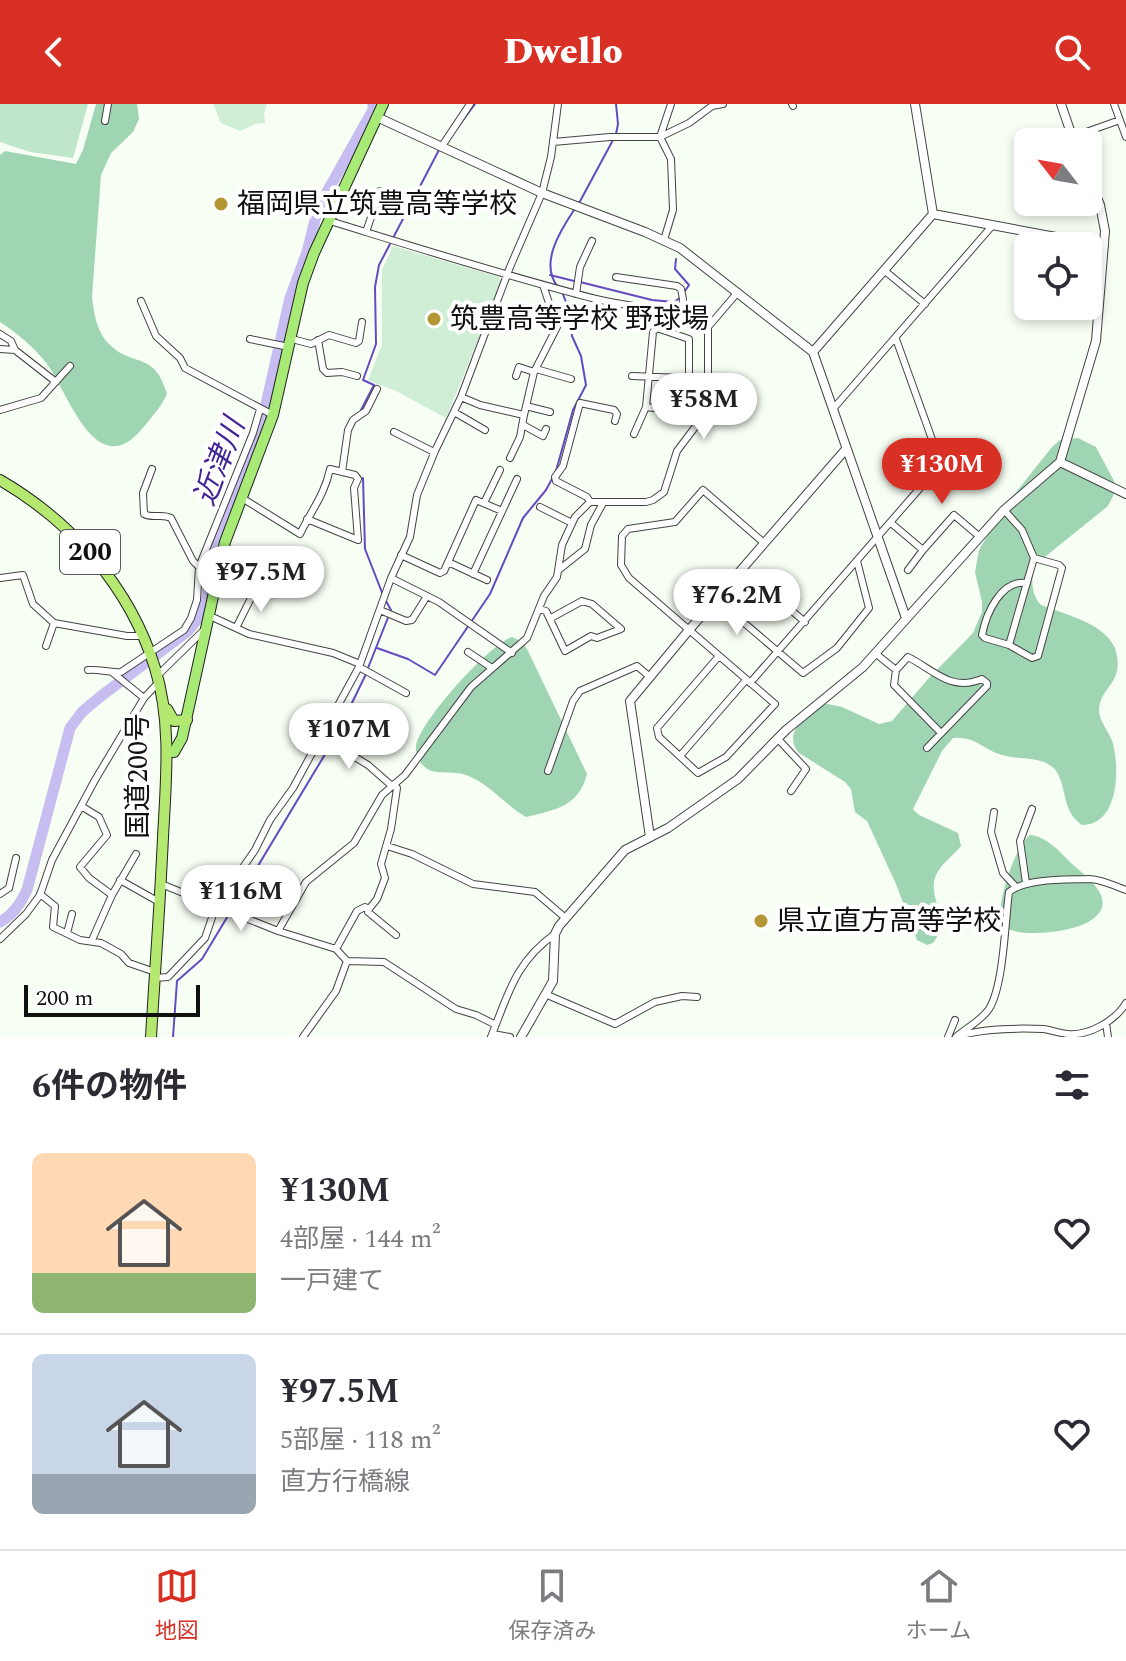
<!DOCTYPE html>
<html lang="ja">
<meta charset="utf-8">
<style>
:root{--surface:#fff;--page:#f7f7f7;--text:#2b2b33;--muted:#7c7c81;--line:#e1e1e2;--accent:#d93025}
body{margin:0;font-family:Spectral,"Noto Sans JP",serif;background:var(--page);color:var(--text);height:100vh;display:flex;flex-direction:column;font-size:30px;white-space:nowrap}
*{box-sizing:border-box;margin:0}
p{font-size:26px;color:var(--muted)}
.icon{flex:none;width:44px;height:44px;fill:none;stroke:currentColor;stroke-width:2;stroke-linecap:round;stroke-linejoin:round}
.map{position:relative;height:933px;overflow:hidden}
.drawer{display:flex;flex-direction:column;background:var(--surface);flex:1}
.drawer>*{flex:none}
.needle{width:52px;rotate:301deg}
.fabs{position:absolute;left:1014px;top:24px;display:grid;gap:16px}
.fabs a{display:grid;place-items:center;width:88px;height:88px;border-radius:12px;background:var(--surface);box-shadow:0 4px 12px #0003;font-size:40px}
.scale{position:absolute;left:24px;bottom:20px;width:176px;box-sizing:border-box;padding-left:8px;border:4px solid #101010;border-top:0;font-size:22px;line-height:28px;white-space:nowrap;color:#101010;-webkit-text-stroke:6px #fff;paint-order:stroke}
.price{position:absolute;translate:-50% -68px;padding:0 18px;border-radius:28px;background:#fff;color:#222;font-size:26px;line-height:52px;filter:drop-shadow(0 2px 4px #0008)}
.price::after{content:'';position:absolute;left:50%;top:48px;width:24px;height:18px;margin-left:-12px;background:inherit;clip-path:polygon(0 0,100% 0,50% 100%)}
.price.active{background:var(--accent);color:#fff}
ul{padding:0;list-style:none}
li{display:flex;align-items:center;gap:24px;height:200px;padding:0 32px}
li+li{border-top:2px solid var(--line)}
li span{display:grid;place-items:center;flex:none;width:224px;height:160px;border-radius:12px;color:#555}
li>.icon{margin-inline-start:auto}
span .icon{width:96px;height:96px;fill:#fffc;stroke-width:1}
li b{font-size:34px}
h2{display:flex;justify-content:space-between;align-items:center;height:96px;padding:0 32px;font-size:34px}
header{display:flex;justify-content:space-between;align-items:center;height:104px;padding:0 32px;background:var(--accent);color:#fff;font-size:36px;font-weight:800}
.dock{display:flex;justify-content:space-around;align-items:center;height:112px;border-top:2px solid var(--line);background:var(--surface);font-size:22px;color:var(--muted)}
.dock a{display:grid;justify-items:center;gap:4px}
.dock .active{color:var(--accent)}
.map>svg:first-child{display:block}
.green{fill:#bfe6cb}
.forest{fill:#a0d5b4}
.pitch{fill:#d0eed6}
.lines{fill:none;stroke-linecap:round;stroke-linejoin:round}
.stream{stroke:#654bc1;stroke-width:2}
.river{stroke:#c7bdf1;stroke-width:11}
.minor-casing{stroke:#434343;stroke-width:8}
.tertiary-casing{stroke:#434343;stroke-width:10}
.primary-casing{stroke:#212121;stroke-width:12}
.trunk-casing{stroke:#212121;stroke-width:12}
.minor{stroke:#fff;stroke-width:6}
.tertiary{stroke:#fff;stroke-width:8}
.primary{stroke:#a7eb76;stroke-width:10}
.trunk{stroke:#b5e870;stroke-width:10}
.poi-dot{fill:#b39734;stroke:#fff;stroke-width:3}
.labels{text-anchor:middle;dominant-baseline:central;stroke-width:8;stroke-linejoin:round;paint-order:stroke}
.shield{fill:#fff;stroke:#585858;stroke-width:2}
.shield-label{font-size:26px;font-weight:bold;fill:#101010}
.poi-label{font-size:28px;fill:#101010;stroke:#fff;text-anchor:start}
.street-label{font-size:28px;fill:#101010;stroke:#fff}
.water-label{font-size:30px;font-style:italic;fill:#422496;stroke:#fff}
</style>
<header><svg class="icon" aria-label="back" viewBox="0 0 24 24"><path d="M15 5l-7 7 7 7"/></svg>Dwello<svg class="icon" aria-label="search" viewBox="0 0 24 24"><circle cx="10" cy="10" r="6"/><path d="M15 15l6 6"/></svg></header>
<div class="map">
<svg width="1126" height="933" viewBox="0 0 1126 933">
<rect width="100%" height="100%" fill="#f7fef4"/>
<path class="green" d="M0 0H88L73 54 30 48 0 38Z"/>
<path class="forest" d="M96 0H137L139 15 133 28 111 49 101 71 92 193C94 210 97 229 110 241 134 264 154 246 167 290 161 303 151 314 142 325 96 380 68 288 47 260 34 243 17 229 0 218V51L5 47 76 60 83 46Z
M1078 334 1096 343 1114 377 1116 386 1108 402 1036 460C1030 473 1031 491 1041 501 1064 510 1104 519 1115 544 1126 580 1100 581 1099 606 1099 618 1110 628 1113 640 1120 667 1118 721 1082 721 1063 708 1067 688 1058 670 1049 652 1022 656 1006 652 984 648 978 632 953 634L942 647 913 705 919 711 958 729 961 742C954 751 941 760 936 771 926 795 953 812 933 839L927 841 917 836 896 780 867 717 855 708 851 685 845 678 799 649C781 628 808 612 823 599L842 603 879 620 892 617 928 575 973 529 982 508V498L975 468 979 446 1002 406 1052 343 1060 336Z
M512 533 523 538 528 547 587 670C579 702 556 706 526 713 505 701 489 679 466 671 454 666 434 672 425 663 419 659 415 649 416 642 420 617 489 541 512 533Z
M1030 731C1046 732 1060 748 1071 759 1081 768 1095 778 1101 791 1115 827 1032 834 1011 826 1007 825 1004 822 1001 819 996 800 1015 742 1030 731Z"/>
<path class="pitch" d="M213 0H267L264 9 265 19 255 20 240 27 221 19Z
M393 142 499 173 502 178 446 314 396 287 368 276 382 241V166Z"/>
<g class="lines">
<path class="stream" d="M616 30 618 20 616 0
M452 31 475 0
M578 101 613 36
M393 134 440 44
M676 155 675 165 689 181 685 187
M550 171 574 177
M580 178 652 196 674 198 681 193
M558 183C539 160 560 127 574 106
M361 306 374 281 363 276 376 240 375 183 379 161 390 140
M556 367 573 306 586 281 581 252 572 232 568 203 562 188
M363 374 365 445 383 491
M377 544 408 555 435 571 490 490 523 414 546 386 553 373
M368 564 391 506 386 497
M334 636 366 570
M173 933 177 877 202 855 330 642"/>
<path class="river" d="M0 818C14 810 20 800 27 786L70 624 82 608 101 592 188 527 203 508 208 489V471L220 425 262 318 290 194 307 148 318 104 373 6V0"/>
<g class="minor-casing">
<path id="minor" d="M792 0 793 2
M1114 0 1126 33
M105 17 108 0
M1072 33 1120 16
M553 38 610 33H660L689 19 712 2 723 0
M442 42 470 0
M330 117C418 144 506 172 596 195 632 204 676 204 708 223
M366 128 380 87
M664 136 673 106 671 55 660 33 671 0
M885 167 925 200
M616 173 677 182 681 185 683 195 681 211
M576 190 580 163 592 137
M141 197 156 232 180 254 185 264 273 311
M0 230 11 237 15 246 56 278
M250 235 289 243
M292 235 311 240 329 231 356 239 359 237 362 218
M318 236 323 265 327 269 342 268 357 272
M0 245 15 246
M536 265 571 275
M516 272 519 263 534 268
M632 272 708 275
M689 274V235L657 224 653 228 646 303 705 310
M461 293 480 301 524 311 534 268 557 223 543 181
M526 302 550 308
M833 305 992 122
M0 306 41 294 70 262
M454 308 485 326
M523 321 543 332 546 325
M394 328 434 348
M634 330 646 303
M510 354 520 333 524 311
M152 365 143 389 144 410C153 415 162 409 171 414L193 457 199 463
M342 368 348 326 353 316 366 307 377 285
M242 394 300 430C311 407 325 390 330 365L355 371 358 375 354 384 358 436 307 415
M590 398 587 393 556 377 555 373 563 362 580 299 614 306 617 310 615 317
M484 399 500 366
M540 403 572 419
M1004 406 1022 426 1034 454 1009 541
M891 419 923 446 954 411 980 433
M401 451 440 469 444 467 476 396 502 407
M448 458 487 476
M742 464 805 518
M560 465 585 445 591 421 603 399
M908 466 923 446
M473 470 517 375
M0 474 23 471 33 500 54 519 127 532H138L141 530
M391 474 439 498 512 549
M1027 479C1001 475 986 510 982 531L985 534 1009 541 1032 554 1038 552 1062 464 1059 461 1034 454
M716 495 803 569 837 544 869 504 857 457
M539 505 546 507 565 547 591 532 597 534 621 525 592 500 582 497 551 514
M380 506 406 517 412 516 427 492
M210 512 249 530 333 549 360 560
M236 524 258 480
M46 542 54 519
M468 548 492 564
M875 549 896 566
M719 552 657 624 659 633 698 669 726 653 775 600 629 474 621 461 622 432 628 425 675 418 703 386 764 439
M359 563 406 589
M88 566C100 565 110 569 121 568L184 526 191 514 197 496 199 463 253 329 260 305
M113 569 144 594
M157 572 205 525
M750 579 934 368 938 352 896 235
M320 632 368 661 392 682
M777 634 806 665 791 687
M927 644 987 582V579L982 575C950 588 934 566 908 553L896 566 894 581 941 629
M680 652 746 576
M548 667 573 597 580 587 637 562 650 573
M81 702 99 713 107 731 80 763 89 774 112 791 136 750
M994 708 991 728 1003 769 1015 782
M387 742 412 750 473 780 535 788 562 811
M120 776 159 798
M1026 779 1020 737 1032 705
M161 780 278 827 336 845 347 857 384 858 456 905 476 911 494 920
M0 790 9 784 16 754
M40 790 55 802 53 823 80 836 101 839 121 850 129 859 155 868
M369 805 368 808 396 831
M278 827 306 778 354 739 382 691 405 671 471 583 527 534 544 492 557 473 562 441 575 413 590 398H646L653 396 664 388 677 347 708 306V223L738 188
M67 829 72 810
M0 835 26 810 40 791 52 756 95 676 144 594 158 579
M92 836 112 791
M336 845 357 807 365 803 369 805 377 795 385 774 381 760 391 725 397 684 394 680
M154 874 168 873 205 834 216 802 255 746 270 716 293 684 359 563 391 474 410 433 417 391 435 347 461 293 510 163 542 89 551 53 558 0
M545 890 615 920 655 898 682 892 697 893
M1106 919 1108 933
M493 930 510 933
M962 931C987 924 1016 924 1043 925 1051 926 1059 929 1068 930 1089 932 1115 917 1126 899
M303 933 336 887 347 857
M491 933C508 891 515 858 555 830
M948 933 955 916
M956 933C966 924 981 917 989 905 1004 881 1005 817 1009 788 1025 774 1068 776 1089 775 1100 775 1115 782 1126 786"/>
</g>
<g class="tertiary-casing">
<path id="tertiary" d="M1061 0 1074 38
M379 14 542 89 645 128 680 144 813 248 906 514
M933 110 1104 142
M813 248 933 110 915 0
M1060 358 1126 390
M650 733 630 597 689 526 846 345
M521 933 553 877 555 830 559 822 625 746 668 724 738 675 786 626 863 563 1004 406 1060 358 1096 237 1105 127 1100 101 1088 72"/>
</g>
<g class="primary-casing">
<path id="primary" d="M167 648H174L182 634 225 438 273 311 303 179 314 149 383 0"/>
</g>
<g class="trunk-casing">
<path id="trunk" d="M0 376C72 418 130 483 155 564 172 618 166 677 163 733 160 800 155 866 151 933
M167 605 174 617 187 616"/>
</g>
<use href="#minor" class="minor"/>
<use href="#tertiary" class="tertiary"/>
<use href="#primary" class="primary"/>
<use href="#trunk" class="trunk"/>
</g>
<g class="poi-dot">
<circle cx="221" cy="100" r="8"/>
<circle cx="434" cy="215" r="8"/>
<circle cx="761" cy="817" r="8"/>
</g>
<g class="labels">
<rect class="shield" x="60" y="426" width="60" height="44" rx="6"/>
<g class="shield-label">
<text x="90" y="448">200</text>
</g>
<g class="poi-label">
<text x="237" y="100">福岡県立筑豊高等学校</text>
<text x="450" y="215">筑豊高等学校 野球場</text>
<text x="777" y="817">県立直方高等学校</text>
</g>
<g class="street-label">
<text transform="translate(138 672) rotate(-90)">国道200号</text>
</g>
<g class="water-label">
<text transform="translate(220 358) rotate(-69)">近津川</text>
</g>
</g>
</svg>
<div class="fabs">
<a><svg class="needle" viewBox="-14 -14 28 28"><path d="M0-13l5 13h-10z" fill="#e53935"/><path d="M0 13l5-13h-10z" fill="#7c7c81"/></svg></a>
<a><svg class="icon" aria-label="locate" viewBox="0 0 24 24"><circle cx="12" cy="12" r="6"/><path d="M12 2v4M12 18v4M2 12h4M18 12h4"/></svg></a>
</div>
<div class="scale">200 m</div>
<b class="price" style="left:704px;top:337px">¥58M</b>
<b class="price active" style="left:942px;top:402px">¥130M</b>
<b class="price" style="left:261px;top:510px">¥97.5M</b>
<b class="price" style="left:737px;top:533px">¥76.2M</b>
<b class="price" style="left:349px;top:667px">¥107M</b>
<b class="price" style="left:241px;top:829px">¥116M</b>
</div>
<section class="drawer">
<h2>6件の物件<svg class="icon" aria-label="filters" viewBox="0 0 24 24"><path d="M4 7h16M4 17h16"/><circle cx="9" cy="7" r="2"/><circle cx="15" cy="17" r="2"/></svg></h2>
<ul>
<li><span style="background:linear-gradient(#ffd9b3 75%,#8fb573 0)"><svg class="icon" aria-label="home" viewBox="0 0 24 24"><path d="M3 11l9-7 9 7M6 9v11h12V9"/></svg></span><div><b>¥130M</b><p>4部屋 · 144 m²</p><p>一戸建て</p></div><svg class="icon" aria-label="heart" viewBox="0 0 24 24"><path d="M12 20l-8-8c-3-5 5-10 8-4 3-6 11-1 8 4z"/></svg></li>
<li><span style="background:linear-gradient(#c9d6e8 75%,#9aa5b1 0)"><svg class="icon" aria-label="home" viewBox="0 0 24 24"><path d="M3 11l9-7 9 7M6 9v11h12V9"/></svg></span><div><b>¥97.5M</b><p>5部屋 · 118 m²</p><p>直方行橋線</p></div><svg class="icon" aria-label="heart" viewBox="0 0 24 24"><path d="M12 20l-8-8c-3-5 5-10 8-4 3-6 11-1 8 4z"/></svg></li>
</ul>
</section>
<nav class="dock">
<a class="active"><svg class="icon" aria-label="map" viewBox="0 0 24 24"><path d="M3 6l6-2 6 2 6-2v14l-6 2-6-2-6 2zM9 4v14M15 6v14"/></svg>地図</a>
<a><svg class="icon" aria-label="saved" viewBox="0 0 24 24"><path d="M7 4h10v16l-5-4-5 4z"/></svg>保存済み</a>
<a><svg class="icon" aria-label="home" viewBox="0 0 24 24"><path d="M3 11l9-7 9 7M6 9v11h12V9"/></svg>ホーム</a>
</nav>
